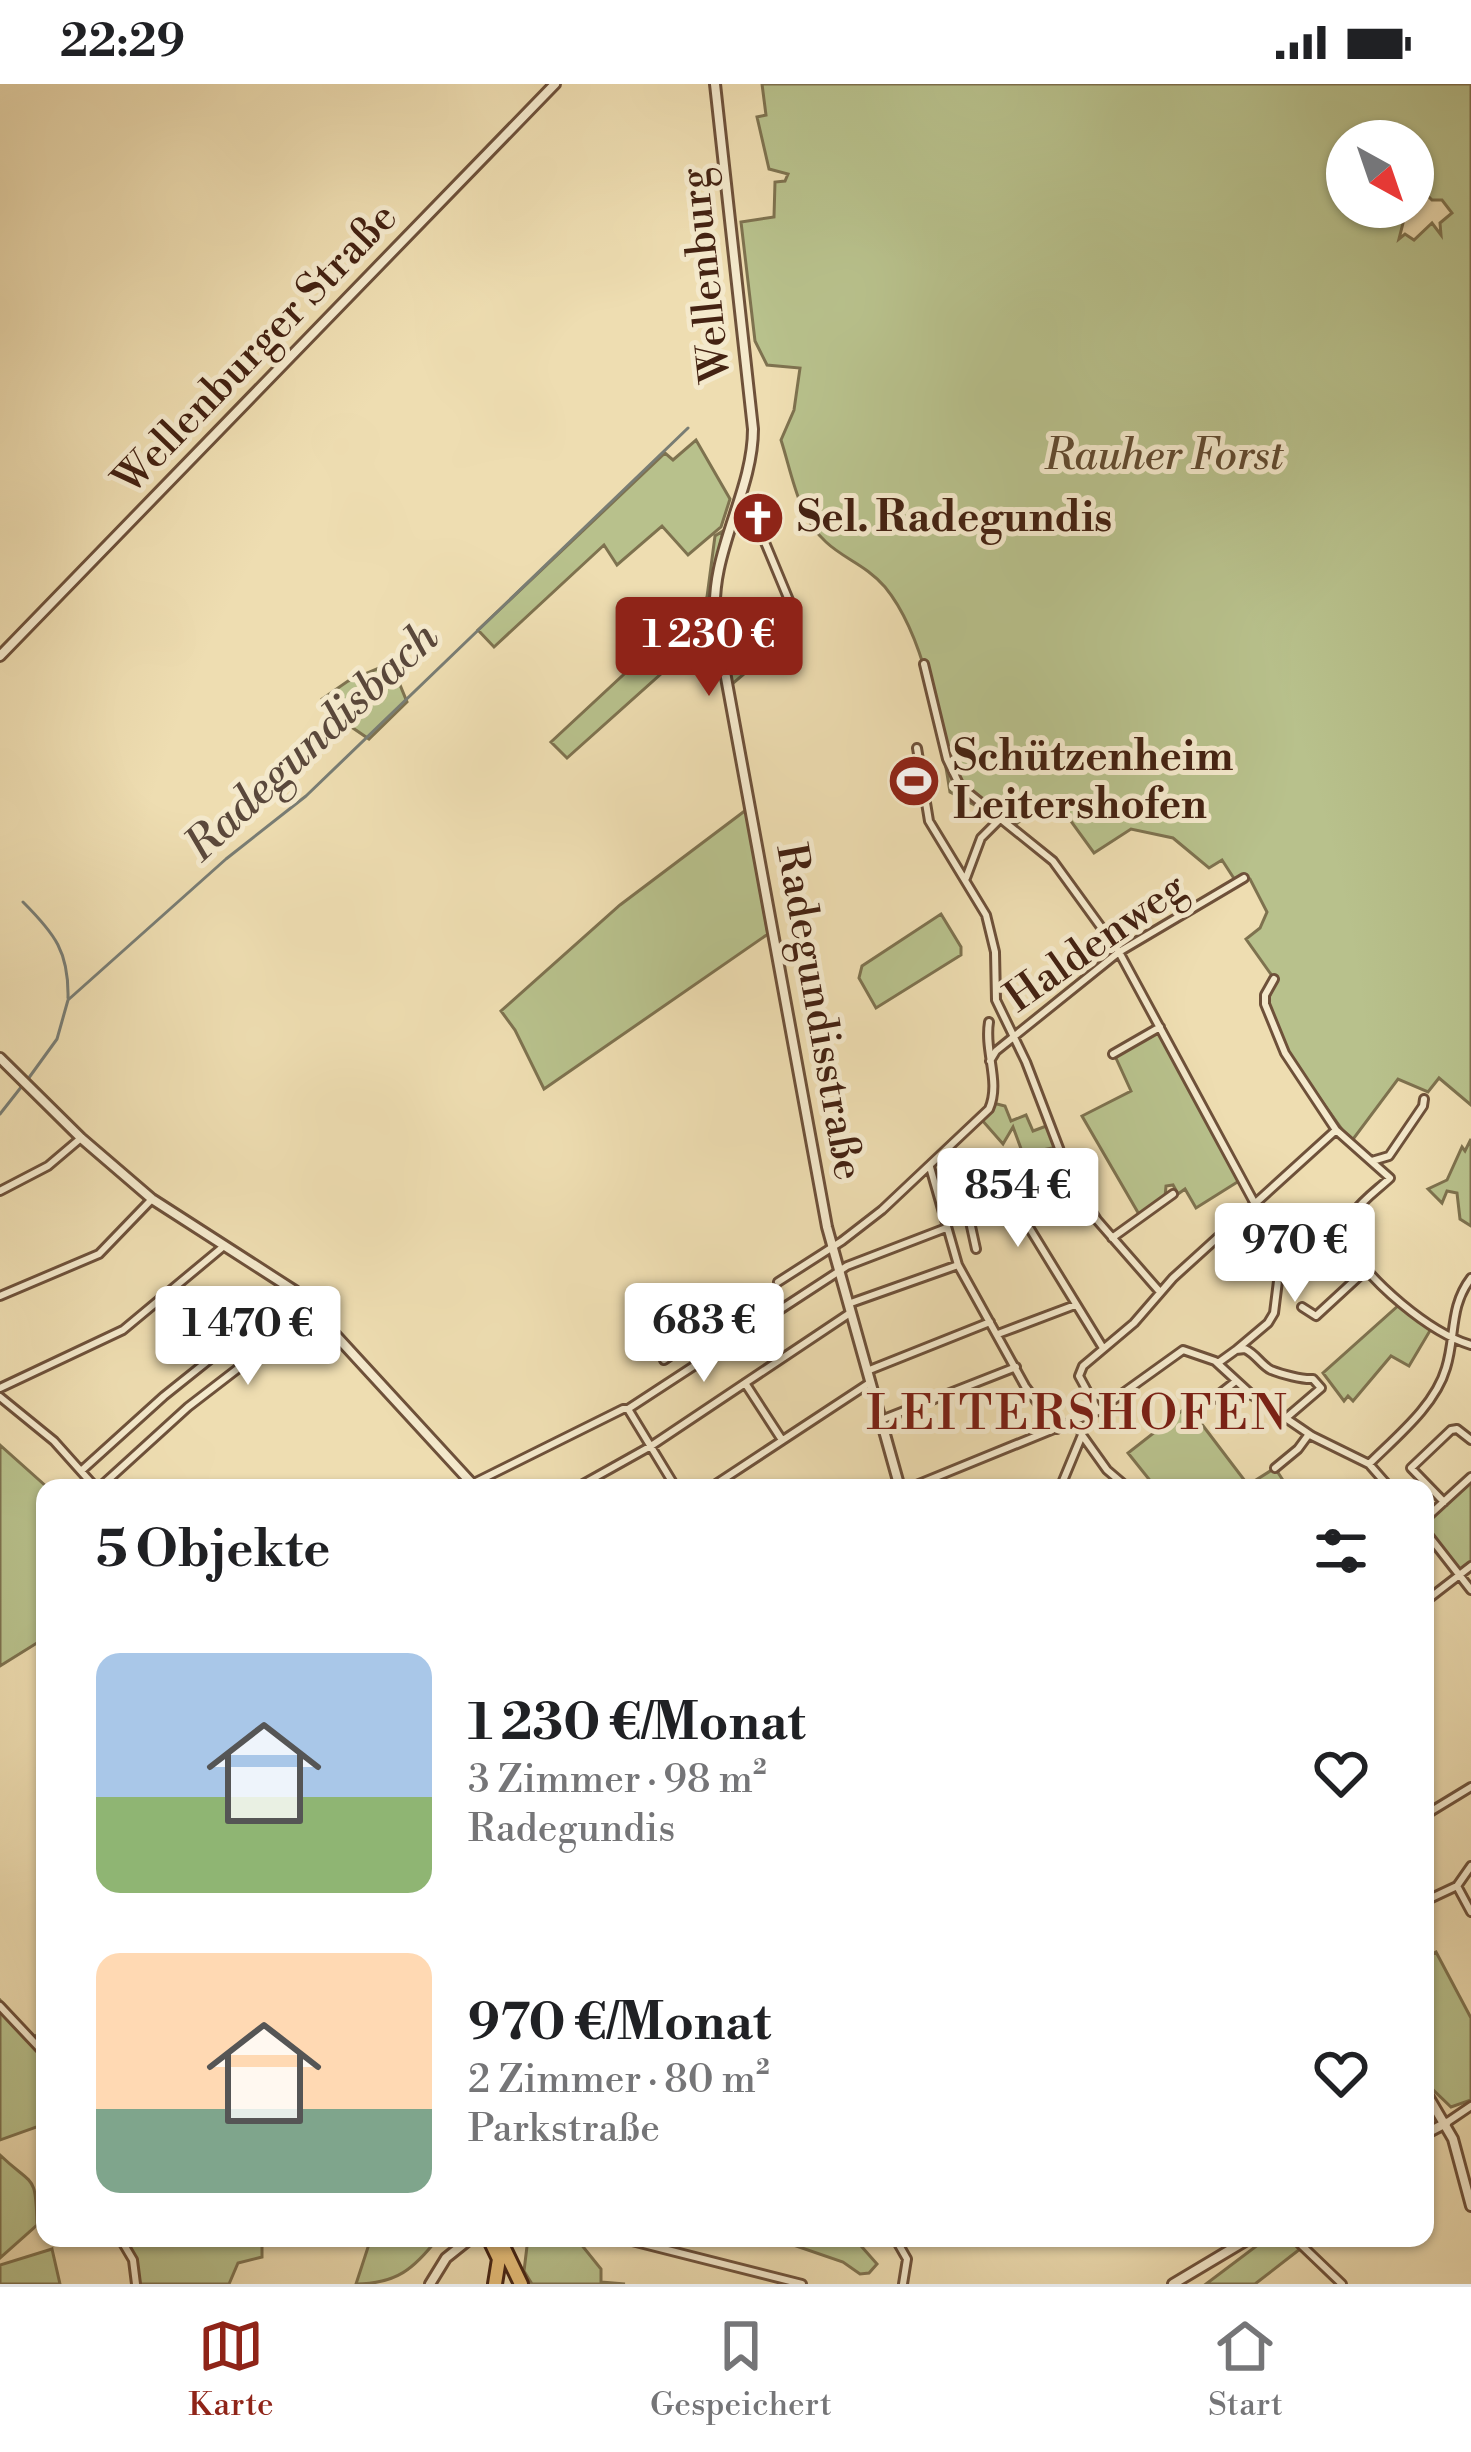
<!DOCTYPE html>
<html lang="de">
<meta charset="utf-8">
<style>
:root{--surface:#fff;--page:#f2f2f2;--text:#202124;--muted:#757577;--line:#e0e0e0;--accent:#8f2418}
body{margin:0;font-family:"Libre Bodoni",serif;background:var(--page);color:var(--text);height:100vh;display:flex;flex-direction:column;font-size:45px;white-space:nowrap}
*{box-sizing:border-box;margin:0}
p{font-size:39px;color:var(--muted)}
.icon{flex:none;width:66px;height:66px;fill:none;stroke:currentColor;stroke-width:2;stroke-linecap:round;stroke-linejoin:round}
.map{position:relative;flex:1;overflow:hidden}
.drawer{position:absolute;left:36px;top:1395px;width:1398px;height:768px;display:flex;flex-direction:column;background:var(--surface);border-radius:24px;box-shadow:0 3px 9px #0004}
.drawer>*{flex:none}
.needle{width:78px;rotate:140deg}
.fabs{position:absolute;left:1326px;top:36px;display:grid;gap:24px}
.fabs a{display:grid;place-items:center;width:108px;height:108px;border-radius:50%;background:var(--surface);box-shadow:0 3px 9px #0004;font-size:60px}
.price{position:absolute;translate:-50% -102px;padding:0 27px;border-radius:12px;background:#fff;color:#222;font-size:39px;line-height:78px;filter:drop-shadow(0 3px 6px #0008)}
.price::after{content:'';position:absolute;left:50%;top:72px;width:36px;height:27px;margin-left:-18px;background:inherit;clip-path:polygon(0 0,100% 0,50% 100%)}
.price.selected{background:var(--accent);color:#fff}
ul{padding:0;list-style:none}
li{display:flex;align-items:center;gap:36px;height:300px;padding:0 60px}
li span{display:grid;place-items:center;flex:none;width:336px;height:240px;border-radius:24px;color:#555}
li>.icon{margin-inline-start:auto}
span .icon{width:144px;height:144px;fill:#fffc;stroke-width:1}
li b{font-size:51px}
h2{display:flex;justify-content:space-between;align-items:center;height:144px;padding:0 60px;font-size:51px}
.status{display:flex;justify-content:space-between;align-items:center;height:84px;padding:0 60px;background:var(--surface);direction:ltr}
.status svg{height:33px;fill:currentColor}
.menu{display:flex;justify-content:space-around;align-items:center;height:168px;border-top:3px solid var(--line);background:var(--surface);font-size:33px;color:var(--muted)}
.menu a{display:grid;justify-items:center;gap:6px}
.menu .selected{color:var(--accent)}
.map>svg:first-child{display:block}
.green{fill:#b8c18c;stroke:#7e724f;stroke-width:3;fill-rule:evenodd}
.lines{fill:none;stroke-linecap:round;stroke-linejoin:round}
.stream{stroke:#797d74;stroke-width:3}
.minor-casing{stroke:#6e513a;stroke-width:12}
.tertiary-casing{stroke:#6e513a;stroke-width:14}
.trunk-casing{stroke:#442212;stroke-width:18}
.minor{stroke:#f4e9cc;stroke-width:6}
.tertiary{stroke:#f4e9cc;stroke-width:8}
.trunk{stroke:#e7be78;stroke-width:12}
.labels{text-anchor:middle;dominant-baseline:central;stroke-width:10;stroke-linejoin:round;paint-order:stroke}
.street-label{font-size:42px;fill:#442212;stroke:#f4e9cc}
.park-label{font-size:42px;font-style:italic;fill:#614a30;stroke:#f4e9cc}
.poi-label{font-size:42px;font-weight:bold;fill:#442212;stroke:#f4e9cc;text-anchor:start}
.water-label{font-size:45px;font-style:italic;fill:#5a483b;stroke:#f4e9cc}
.quarter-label{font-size:48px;letter-spacing:3px;fill:#7a1f14;stroke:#f4e9cc}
</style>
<div class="status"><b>22:29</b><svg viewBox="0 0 49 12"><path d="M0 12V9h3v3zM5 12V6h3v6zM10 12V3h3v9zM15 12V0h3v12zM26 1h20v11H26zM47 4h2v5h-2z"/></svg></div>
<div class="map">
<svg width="1471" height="2200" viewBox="0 0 1471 2200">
<rect width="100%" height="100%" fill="#eeddb1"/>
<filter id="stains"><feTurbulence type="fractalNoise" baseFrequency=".00167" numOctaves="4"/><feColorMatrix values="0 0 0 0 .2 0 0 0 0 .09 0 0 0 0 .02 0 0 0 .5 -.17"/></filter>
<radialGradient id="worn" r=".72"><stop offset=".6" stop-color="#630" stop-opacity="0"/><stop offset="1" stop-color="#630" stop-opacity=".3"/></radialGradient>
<path class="green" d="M762 0H1471V1021L1439 994 1428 1008 1398 995 1351 1058 1287 968 1267 920 1275 896 1246 855 1260 844 1267 828 1250 795 1235 796 1222 776 1209 784 1173 754 1131 745 1094 769 1060 722 1047 714 1014 742 950 708C940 646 926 553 885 503 866 481 844 475 826 458 798 433 792 390 781 356L794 326 800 284 767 281 755 257 741 138 774 133 775 98 785 97 788 90 769 85 757 33 766 31ZM1347 57H1413V97L1432 116H1442L1452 129 1440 139 1441 151 1432 139 1414 156 1405 150 1399 155 1403 139 1399 136 1407 123H1347Z
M696 356 730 415 721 443 688 471 662 442 617 481 604 461 494 563 478 546 665 369 673 376Z
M723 447 709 514 711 545 567 674 551 658 707 513 715 452Z
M784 522 791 550 731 601 725 570Z
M391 579 407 618 369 655 325 625 322 615 348 597Z
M746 726 768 850 544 1005 515 946 501 927 620 821Z
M941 830 961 863V871L876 924 859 894 862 882Z
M1160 948 1239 1097 1196 1124 1185 1105 1178 1110 1173 1101 1166 1102 1165 1113 1140 1132 1082 1032 1131 1007 1115 972Z
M993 1019 1005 1022 1011 1037 1026 1031 1033 1047 1049 1041 1057 1063 1023 1070 1013 1043 1003 1060 981 1035Z
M1471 1055V1142L1460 1135 1457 1109 1447 1107 1442 1119 1428 1105 1447 1096 1462 1063 1465 1067Z
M1399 1221 1431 1245 1409 1282 1391 1272 1353 1317 1348 1312 1344 1317 1323 1289Z
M1188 1322 1248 1401 1275 1384 1288 1404H1156L1128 1369Z
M0 1361 48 1404H45V1554L0 1582Z
M1471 1393V1482L1459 1491 1425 1447V1435Z
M1436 1868 1471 1934V2016L1451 2023 1425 1998V1874Z
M0 1916 32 1954 45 1946V2040L0 2056Z
M0 2071C33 2103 36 2088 37 2141L0 2174Z
M123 2154H262V2173L238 2179 229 2200H138Z
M371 2154H438C414 2185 396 2200 356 2200Z
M528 2154H576L601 2185V2198L625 2200H532L524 2187Z
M773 2154H854L877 2180 869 2189 860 2190 843 2178Z
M1267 2154H1289L1300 2165 1255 2200H1206Z
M52 2165 60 2200H0V2181Z"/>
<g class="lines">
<path class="stream" d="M23 818C55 850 69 868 68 914
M28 995 57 955 68 916 226 775 306 712 688 344
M0 1030 22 1002"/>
<g class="minor-casing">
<path id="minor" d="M739 419 764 456 791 521
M924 580 947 675 960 702 1053 777 1119 868 1255 1120
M917 664 929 737 986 831 995 868 996 916 1026 978 1070 1093 1097 1136 1160 1208
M966 794 981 754 1001 734
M1274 895 1265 911V920L1285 969 1336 1046 1390 1094C1371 1112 1340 1130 1348 1159 1368 1197 1430 1249 1471 1261
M1113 970 1160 943
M990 977 996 967 1119 868 1244 794
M1372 1077 1389 1072 1423 1022 1424 1015
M930 1083 958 1181 1025 1302 1057 1345
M1070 1093 1022 1120 1019 1127 1103 1264
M0 1107 48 1082 81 1054
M943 1119 965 1115 976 1165
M1112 1154 1173 1110
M778 1198 842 1157 882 1126 989 1025C1001 998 984 968 989 938
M0 1212 99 1170 152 1115
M848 1220 958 1181
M1302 1223 1316 1232 1368 1184
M709 1245 723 1265
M998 1250 1075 1221
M1236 1266 1268 1239 1274 1229 1278 1197 1315 1157 1345 1149
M664 1276 740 1224
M1218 1279 1236 1266 1245 1265C1256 1270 1261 1281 1271 1286 1281 1290 1303 1296 1313 1295L1321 1304 1286 1334
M867 1287 990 1238
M745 1299 782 1356
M0 1304 123 1246 224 1162
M0 1313 54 1357 96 1404
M1208 1319 1236 1297
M628 1325 676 1404
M1098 1327 1079 1292 1083 1282 1134 1239 1173 1194 1336 1046
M881 1336 1016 1283
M1082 1351 1107 1386 1128 1404
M1369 1380C1396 1353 1435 1322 1446 1284 1456 1252 1449 1223 1471 1194
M1275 1384 1298 1365 1309 1350
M81 1387 164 1312 264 1232 300 1252 324 1237
M472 1400 623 1325H628L847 1182 946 1144
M99 1404 188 1323 288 1246
M576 1404 651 1362 850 1229
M710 1404 871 1298
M909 1404 1098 1327 1183 1266 1215 1277 1252 1311 1312 1352 1369 1380 1390 1404
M1060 1404 1082 1351 1078 1336
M1444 1418 1411 1384 1451 1346 1457 1345 1471 1356
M1425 1435 1471 1393
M1425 1447 1471 1506
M1427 1516 1471 1482
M1425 1731 1471 1703
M1457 1802 1471 1828
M1425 1817 1457 1802 1471 1782
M0 1922 45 1970
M1446 2039 1471 2022
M120 2154 133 2176 136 2200
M620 2154 802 2200
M895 2154 907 2175 903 2200
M1294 2154 1342 2200"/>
</g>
<g class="tertiary-casing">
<path id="tertiary" d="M715 0 753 345C753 410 707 472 716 539L827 1143 900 1404
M0 572 555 0
M0 974 81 1054 152 1115 295 1207 476 1404
M1425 2007 1453 2055 1471 2122
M1425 2050 1446 2039
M430 2200 446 2174 471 2154
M1173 2200 1250 2154"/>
</g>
<g class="trunk-casing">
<path id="trunk" d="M489 2154 499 2175 495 2200
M499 2154 521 2200"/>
</g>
<use href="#minor" class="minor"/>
<use href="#tertiary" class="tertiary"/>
<use href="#trunk" class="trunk"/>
</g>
<defs>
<g id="church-disc" transform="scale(2.7)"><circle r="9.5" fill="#8f2418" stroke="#f4e9cc"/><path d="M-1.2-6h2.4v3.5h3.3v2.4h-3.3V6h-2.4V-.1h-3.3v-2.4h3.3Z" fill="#fff"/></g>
<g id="stadium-disc" transform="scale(2.7)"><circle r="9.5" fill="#8f2418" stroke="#f4e9cc"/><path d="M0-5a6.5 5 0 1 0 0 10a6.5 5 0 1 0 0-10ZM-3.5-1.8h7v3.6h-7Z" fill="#fff"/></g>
</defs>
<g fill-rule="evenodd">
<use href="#church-disc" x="758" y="434"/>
<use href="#stadium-disc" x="914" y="697"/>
</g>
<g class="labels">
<g class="street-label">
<text transform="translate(706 191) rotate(-96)">Wellenburg</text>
<text transform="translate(256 265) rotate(-46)">Wellenburger Straße</text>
<text transform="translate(1096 859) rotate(-35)">Haldenweg</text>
<text transform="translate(819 928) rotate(80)">Radegundisstraße</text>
</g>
<g class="park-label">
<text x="1164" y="372">Rauher Forst</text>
</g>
<g class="poi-label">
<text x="797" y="434">Sel. Radegundis</text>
<text x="953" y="673">Schützenheim<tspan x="953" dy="48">Leitershofen</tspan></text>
</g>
<g class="water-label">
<text transform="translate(312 658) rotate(-43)">Radegundisbach</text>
</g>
<g class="quarter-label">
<text x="1078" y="1331">LEITERSHOFEN</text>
</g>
</g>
<rect width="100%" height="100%" filter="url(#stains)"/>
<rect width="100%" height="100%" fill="url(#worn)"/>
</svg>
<div class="fabs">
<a><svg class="needle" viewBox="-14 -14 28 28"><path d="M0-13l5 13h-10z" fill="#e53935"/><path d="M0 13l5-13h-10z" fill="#757577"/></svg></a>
</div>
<b class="price selected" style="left:709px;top:615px">1 230 €</b>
<b class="price" style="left:1018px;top:1166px">854 €</b>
<b class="price" style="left:1295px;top:1221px">970 €</b>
<b class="price" style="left:704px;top:1301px">683 €</b>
<b class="price" style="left:248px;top:1304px">1 470 €</b>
<section class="drawer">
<h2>5 Objekte<svg class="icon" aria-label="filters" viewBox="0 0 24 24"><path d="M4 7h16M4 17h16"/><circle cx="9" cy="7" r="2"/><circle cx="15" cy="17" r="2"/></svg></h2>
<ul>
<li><span style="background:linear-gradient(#a9c7e8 60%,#8fb573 0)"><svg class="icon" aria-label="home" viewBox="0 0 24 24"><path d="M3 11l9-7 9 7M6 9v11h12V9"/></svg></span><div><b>1 230 €/Monat</b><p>3 Zimmer · 98 m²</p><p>Radegundis</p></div><svg class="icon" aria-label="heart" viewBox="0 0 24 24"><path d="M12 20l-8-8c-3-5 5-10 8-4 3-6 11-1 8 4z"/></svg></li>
<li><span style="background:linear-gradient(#ffd9b3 65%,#7fa58c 0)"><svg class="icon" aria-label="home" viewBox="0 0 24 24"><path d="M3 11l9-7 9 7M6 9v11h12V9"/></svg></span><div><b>970 €/Monat</b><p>2 Zimmer · 80 m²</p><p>Parkstraße</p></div><svg class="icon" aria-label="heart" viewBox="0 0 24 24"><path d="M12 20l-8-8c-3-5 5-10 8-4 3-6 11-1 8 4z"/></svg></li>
</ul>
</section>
</div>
<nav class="menu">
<a class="selected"><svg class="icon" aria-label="map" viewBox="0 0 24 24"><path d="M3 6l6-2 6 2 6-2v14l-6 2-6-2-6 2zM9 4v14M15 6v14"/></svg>Karte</a>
<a><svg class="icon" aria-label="saved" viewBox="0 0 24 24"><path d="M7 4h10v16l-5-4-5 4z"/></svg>Gespeichert</a>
<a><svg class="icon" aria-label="home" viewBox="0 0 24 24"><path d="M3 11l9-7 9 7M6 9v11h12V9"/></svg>Start</a>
</nav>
